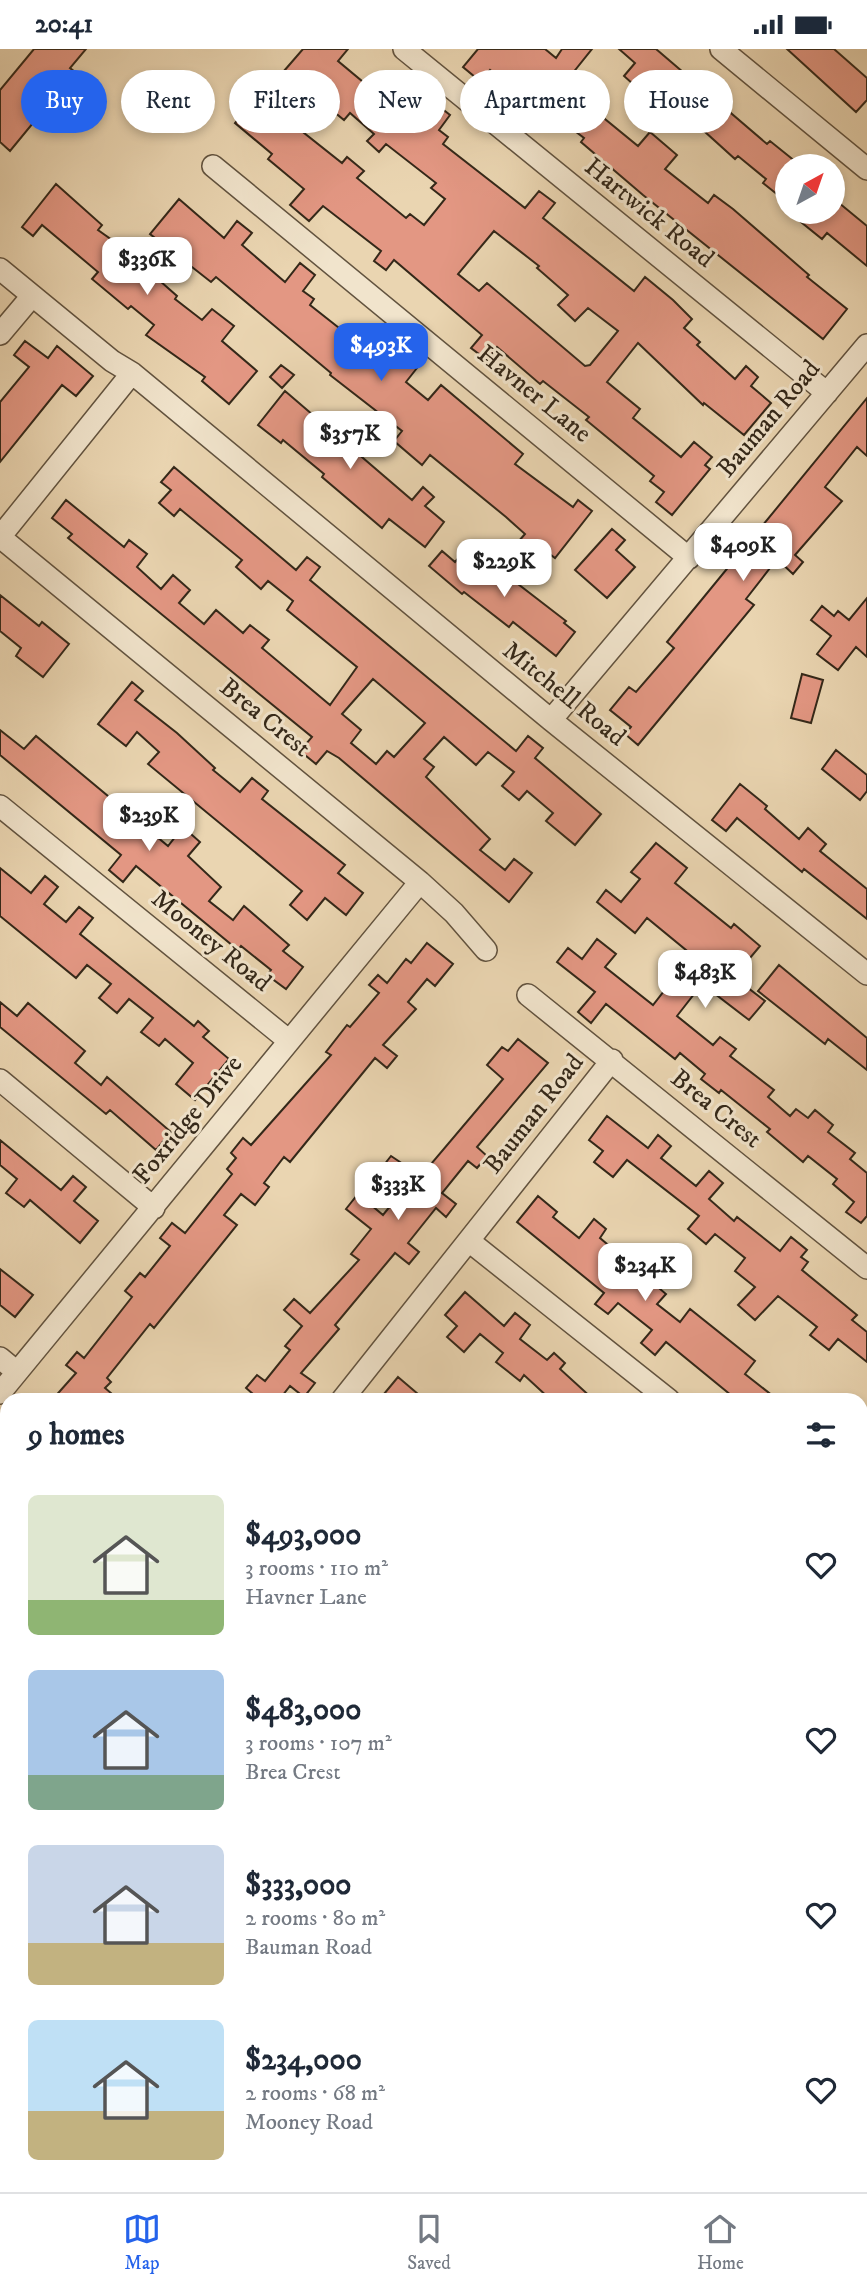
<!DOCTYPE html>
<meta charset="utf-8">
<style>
:root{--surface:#fff;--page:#f2f2f3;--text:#1f2937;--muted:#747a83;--line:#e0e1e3;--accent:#2563eb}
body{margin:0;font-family:"IM FELL DW Pica",serif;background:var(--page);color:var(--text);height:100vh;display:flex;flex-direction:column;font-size:26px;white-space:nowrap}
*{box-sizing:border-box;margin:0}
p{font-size:23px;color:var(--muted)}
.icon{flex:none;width:38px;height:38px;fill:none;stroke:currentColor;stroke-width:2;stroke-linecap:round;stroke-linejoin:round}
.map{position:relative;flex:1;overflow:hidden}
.sheet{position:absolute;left:0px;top:1344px;width:868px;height:800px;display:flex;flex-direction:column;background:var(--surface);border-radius:21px 21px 0 0;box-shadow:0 4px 10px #0003}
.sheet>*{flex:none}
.banner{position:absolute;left:21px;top:21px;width:826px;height:63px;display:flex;gap:14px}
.needle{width:46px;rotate:40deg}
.fabs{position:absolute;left:775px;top:105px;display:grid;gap:14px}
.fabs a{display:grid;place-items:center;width:70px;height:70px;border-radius:50%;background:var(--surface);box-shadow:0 4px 10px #0003;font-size:35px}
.price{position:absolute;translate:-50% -60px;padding:0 16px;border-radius:14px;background:#fff;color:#222;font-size:23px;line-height:46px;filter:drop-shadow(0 2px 4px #0008)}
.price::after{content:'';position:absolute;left:50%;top:42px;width:21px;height:16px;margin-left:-10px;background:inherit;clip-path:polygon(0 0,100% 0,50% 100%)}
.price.on{background:var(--accent);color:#fff}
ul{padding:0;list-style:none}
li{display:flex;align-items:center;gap:21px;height:175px;padding:0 28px}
li span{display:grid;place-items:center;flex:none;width:196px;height:140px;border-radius:10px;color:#555}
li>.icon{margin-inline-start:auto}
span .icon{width:84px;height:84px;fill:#fffc;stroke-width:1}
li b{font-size:30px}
h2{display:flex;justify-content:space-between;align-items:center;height:84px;padding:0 28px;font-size:30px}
.chip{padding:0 24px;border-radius:32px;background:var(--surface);box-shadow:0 4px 10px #0003;font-size:24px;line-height:63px}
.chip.on{background:var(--accent);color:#fff}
.status{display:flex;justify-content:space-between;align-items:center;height:49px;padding:0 35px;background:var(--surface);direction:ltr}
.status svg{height:19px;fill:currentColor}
.tab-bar{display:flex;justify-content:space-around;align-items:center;height:98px;border-top:2px solid var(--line);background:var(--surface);font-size:19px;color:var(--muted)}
.tab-bar a{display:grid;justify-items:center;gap:4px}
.tab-bar .on{color:var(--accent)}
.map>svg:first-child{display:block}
.building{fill:#e39783;stroke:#342819;stroke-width:2;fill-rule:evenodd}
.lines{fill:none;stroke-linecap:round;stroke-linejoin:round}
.minor-casing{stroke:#62533f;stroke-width:24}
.minor{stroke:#f1e4cc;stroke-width:21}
.labels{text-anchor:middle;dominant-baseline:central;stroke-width:6;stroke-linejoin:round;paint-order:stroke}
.street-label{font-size:26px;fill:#342819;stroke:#f1e4cc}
</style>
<div class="status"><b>20:41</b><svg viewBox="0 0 49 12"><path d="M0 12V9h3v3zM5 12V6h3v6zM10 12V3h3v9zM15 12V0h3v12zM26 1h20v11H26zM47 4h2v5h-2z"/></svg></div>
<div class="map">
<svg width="867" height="2143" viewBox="0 0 867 2143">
<rect width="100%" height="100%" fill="#ead5b1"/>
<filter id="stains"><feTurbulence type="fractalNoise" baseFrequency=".00286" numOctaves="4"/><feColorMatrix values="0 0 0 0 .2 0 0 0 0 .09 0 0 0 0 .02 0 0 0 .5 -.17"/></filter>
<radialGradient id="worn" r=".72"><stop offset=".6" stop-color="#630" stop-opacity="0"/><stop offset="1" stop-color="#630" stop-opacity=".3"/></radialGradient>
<path class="building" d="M34 0H86L70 19 75 23 10 102 0 93V41Z
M303 0H348L338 12 380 47 399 26 450 66 439 81 448 88 443 95 525 159 539 142 555 154 543 169 634 242 645 228 673 251 692 270 684 279 700 293 697 296 735 330 746 317 758 328 751 337 771 354 744 386 704 354 703 356 638 294 607 333 640 360 633 369 681 408 694 393 712 408 705 416 710 420 672 466 656 453 664 443 650 432 654 427 586 371 589 368 543 332 540 335 497 298 487 311 471 299 482 286 394 211 386 221 374 212 381 202 323 157 309 172 290 156 304 140 268 110 272 105 235 74 263 40 290 61 284 68 342 114 347 108 364 122 357 129 406 169 410 165 424 176 445 150 431 139 436 134 386 95 379 103 367 92 374 85 350 64 344 71 284 22ZM494 182 539 217 537 219 568 246 558 256 575 272 588 259 618 282 590 316 585 317 487 234 479 242 458 225Z
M478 0H545L556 9 562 0H592L572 25 603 49 594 61 638 97 650 83 677 106 665 120 708 154 714 146 733 160 809 226 807 228 847 260 823 290 643 146 581 93 584 89 530 48 522 58 508 46 513 39 490 21 481 33 463 18Z
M619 0H656L767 95 770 92 801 117H788V154L763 134 766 130 738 107 735 110 652 35 643 44 624 27 635 14Z
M787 0H834L867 29V51L856 63Z
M56 135 102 176 98 181 112 191 108 197 137 221 142 216 177 247 175 250 202 271 212 260 234 277 222 292 257 322 229 355 202 332 205 328 146 286 154 276 131 257 128 260 92 230 98 223 42 176 33 187 22 178Z
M833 149 867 177V217L827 184 822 190 801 173 809 163H833Z
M179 150 224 189 237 172 252 184 242 196 285 233 300 214 315 226 303 242 314 250 310 256 372 305 380 296 402 313 405 309 417 319 406 333 428 351 441 336 523 405 515 415 573 458 578 451 592 462 555 509 535 494 523 509 512 500 525 485 506 468 430 406 422 416 394 392 402 382 330 326 331 324 216 228 211 233 150 185Z
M25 292 48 309 57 297 93 327 76 347 62 336 0 413V353L29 318 14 306Z
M281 316 294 326 282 339 270 328Z
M285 342 412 451 423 438 434 448 425 457 444 473 425 498 389 470 382 479 322 428 324 425 283 391 281 394 258 376Z
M867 349V407L857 398 825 438 842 452 795 506 803 513 793 525 777 510 746 550 754 556 638 696 625 685 631 678 610 661 629 638 636 643 674 599 667 593Z
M174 418 296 521 307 508 320 518 310 531 516 702 528 687 543 699 535 709 601 765 575 796 546 772 553 764 527 742 519 751 502 737 514 723 488 703 476 716 444 688 424 710 434 718 426 728 490 790 480 801 505 821 514 810 532 824 509 853 339 709 327 702 316 715 300 702 312 688 68 489 72 485 52 469 66 451 124 498 129 491 147 505 137 518 161 540 173 526 190 541 179 554 204 575 216 561 243 584 250 576 269 591 262 599 330 656 357 618 287 561 293 552 268 532 261 540 236 518 242 511 180 460 174 467 159 454 171 441 161 433ZM373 630 425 674 394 708 387 702 376 715 351 694 361 681 342 665Z
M612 480 625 491 616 501 635 518 607 549 575 521Z
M469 497 489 515 485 520 509 539 514 532 566 572 564 574 575 583 556 607 513 573 509 578 464 543 462 545 429 517 442 502 455 513Z
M0 546 39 577 42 573 69 595 43 628 16 607 21 599 0 582Z
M867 549V608L856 598 838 621 817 605 831 587 811 571 822 557 834 567 838 562 849 571Z
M802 625 823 631 811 674 791 669Z
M132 633 143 642 135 651 177 684 215 719 213 721 240 743 252 729 268 742 262 750 345 816 338 824 363 844 346 866 325 849 307 871 290 856 302 842 148 715 159 703 137 683 126 697 98 675Z
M0 681 24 700 36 687 168 797 183 778 200 793 188 807 221 838 209 852 233 871 244 857 289 896 283 902 303 918 286 940 267 926 271 921 241 897 238 901 136 817 123 833 109 821 121 806 0 706Z
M836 701 867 726V742L860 751 822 720Z
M740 735 767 757 765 760 799 790 808 779 826 795 820 802 867 840V870L804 820 802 823 737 769 726 782 712 771Z
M656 794 687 819 675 834 731 879 734 875 760 897 734 928 765 952 749 971 702 935 677 967 713 996 720 988 736 1000 730 1007 774 1041 768 1048 790 1067 796 1060 808 1069 815 1061 833 1076 828 1083 855 1104 850 1110 867 1124V1167L861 1174 846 1163 854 1153 833 1135 837 1130 808 1107 803 1113 767 1083 770 1080 721 1041 719 1044 701 1030 705 1025 680 1004 675 1010 606 955 591 974 578 963 595 943 557 913 568 899 582 910 597 890 616 905 605 918 653 956 692 906 647 869 635 884 597 853 606 841 621 853 640 830 631 823Z
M0 819 31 844 45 827 58 838 44 855 66 873 79 858 93 869 80 885 194 977 198 972 209 982 203 988 229 1010 195 1051 176 1035 193 1014 165 990 159 997 141 983 153 969 129 950 117 964 99 949 111 935 87 916 76 929 0 867Z
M427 894 453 915 435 937 427 930 408 953 416 960 383 996 397 1007 387 1019 375 1009 290 1113 284 1108 264 1134 269 1138 255 1156 241 1145 224 1166 237 1176 154 1279 150 1275 107 1329 111 1333 105 1339 119 1351H52L76 1324 66 1316 77 1303 84 1309 132 1248 125 1242 140 1224 145 1228 170 1197 160 1189 172 1174 185 1184 232 1125 227 1120 236 1109 231 1104 243 1089 251 1096 331 1006 326 1003 347 976 350 978 379 944 369 936 378 926 387 934 406 910 411 914Z
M779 916 867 989V1021L828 990 825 995 758 942Z
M0 953 17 967 28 954 85 1002 75 1014 101 1036 107 1028 171 1083 156 1101 110 1061 106 1065 0 978Z
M518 990 548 1014 477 1098 487 1107 477 1119 468 1112 442 1144 456 1155 446 1168 436 1159 408 1194 419 1203 409 1215 395 1204 335 1276 339 1280 301 1324 315 1334 304 1348 290 1337 279 1351H260L246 1339 257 1326 265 1332 290 1301 285 1297 302 1277 284 1261 294 1250 310 1264 359 1211 351 1205 371 1180 346 1160 358 1145 383 1166 404 1140 380 1121 391 1107 421 1127 503 1030 487 1016 502 998 508 1002Z
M607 1067 648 1099 658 1086 671 1097 661 1109 696 1137 709 1122 723 1134 709 1150 734 1172 737 1168 780 1202 791 1188 807 1201 801 1208 808 1213 802 1221 857 1266 852 1271 867 1283V1313L838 1290 829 1301 810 1286 817 1278 778 1247 755 1271 738 1256 755 1238 735 1222 745 1209 715 1185 706 1195 688 1180 699 1167 627 1111 613 1128 594 1113 603 1102 589 1091Z
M0 1091 61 1141 73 1127 86 1138 74 1152 98 1172 80 1194 30 1151 24 1158 6 1144 17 1130 0 1116Z
M538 1147 557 1163 553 1168 579 1189 594 1170 606 1180 600 1189 666 1245 657 1255 680 1273 690 1260 755 1312 745 1325 778 1351H737L666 1293 655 1306 641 1294 652 1281 618 1254 608 1265 595 1255 604 1244 517 1173Z
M0 1220 33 1246 15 1268 0 1256Z
M465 1243 504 1277 515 1264 530 1276 520 1290 547 1311 554 1304 565 1314 560 1320 594 1351H551L524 1326 520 1332 496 1313 503 1304 480 1285 464 1303 447 1288 457 1277 445 1266Z
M398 1328 425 1351H379Z"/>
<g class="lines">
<g class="minor-casing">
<path id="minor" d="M404 0 827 344
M721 0 867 120
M213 117 689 509
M0 220 112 312 132 324 551 671 867 925
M0 285 32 247
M0 488 420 833 454 864 486 901
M0 488 132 324
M551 671 867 296
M0 757 288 991
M528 946 867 1219
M0 1031 154 1159
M469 1192 669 1351
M0 1309 17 1323
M0 1344 420 833
M342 1351 612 1011
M861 1504 867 1509
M0 1696 7 1701
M861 1798 867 1802
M861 2040 867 2029
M0 2080 7 2084
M87 2137 94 2143
M550 2137 558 2143
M807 2143 811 2137"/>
</g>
<use href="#minor" class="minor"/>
</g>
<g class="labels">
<g class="street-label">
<text transform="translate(649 164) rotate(39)">Hartwick Road</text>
<text transform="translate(534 345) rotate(39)">Havner Lane</text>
<text transform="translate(769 370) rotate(-50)">Bauman Road</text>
<text transform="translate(564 645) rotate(39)">Mitchell Road</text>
<text transform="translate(265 669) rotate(39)">Brea Crest</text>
<text transform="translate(211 892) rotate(39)">Mooney Road</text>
<text transform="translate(716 1060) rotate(39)">Brea Crest</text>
<text transform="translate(534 1065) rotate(-52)">Bauman Road</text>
<text transform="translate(188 1071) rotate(-51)">Foxridge Drive</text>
</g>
</g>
<rect width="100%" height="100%" filter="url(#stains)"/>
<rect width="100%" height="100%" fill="url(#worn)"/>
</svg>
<div class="fabs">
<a><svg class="needle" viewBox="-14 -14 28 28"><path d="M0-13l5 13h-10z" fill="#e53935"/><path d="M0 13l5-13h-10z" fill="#747a83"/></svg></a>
</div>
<b class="price" style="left:147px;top:248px">$336K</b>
<b class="price on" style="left:381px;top:334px">$493K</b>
<b class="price" style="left:350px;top:422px">$357K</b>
<b class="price" style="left:743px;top:534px">$409K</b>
<b class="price" style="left:504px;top:550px">$229K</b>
<b class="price" style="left:149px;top:804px">$239K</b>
<b class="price" style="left:705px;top:961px">$483K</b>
<b class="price" style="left:398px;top:1173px">$333K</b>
<b class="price" style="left:645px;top:1254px">$234K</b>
<div class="banner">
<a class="chip on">Buy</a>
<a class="chip">Rent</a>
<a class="chip">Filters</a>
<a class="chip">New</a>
<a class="chip">Apartment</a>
<a class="chip">House</a>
</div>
<section class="sheet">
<h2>9 homes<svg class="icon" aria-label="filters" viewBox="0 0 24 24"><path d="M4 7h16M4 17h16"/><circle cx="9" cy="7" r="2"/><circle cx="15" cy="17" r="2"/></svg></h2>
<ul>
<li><span style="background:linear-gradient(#dfe7d0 75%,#8fb573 0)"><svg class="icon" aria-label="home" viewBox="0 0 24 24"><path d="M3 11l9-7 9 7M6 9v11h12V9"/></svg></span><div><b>$493,000</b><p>3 rooms · 110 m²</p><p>Havner Lane</p></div><svg class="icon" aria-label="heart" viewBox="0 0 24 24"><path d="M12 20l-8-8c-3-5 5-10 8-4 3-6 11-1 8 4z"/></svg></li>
<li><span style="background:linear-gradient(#a9c7e8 75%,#7fa58c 0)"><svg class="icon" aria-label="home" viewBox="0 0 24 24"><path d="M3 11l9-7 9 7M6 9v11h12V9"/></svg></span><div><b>$483,000</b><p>3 rooms · 107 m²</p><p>Brea Crest</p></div><svg class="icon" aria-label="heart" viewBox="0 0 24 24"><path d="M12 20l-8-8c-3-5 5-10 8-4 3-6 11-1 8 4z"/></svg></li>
<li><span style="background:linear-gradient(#c9d6e8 70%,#c2b280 0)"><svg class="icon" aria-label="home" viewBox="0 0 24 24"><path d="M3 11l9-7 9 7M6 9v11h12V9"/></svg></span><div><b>$333,000</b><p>2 rooms · 80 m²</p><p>Bauman Road</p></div><svg class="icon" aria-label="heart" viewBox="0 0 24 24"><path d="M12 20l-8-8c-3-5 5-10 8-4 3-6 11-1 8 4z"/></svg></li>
<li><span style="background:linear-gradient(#bfe0f5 65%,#c2b280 0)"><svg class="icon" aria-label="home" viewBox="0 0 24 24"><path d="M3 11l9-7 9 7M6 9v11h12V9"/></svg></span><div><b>$234,000</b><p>2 rooms · 68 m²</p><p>Mooney Road</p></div><svg class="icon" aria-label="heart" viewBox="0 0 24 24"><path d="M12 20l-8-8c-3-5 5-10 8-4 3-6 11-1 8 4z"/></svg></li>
</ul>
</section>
</div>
<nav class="tab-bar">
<a class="on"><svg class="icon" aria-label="map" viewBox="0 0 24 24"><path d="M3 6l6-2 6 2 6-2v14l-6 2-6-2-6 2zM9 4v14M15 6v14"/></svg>Map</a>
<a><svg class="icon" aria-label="saved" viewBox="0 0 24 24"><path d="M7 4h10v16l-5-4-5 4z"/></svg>Saved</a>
<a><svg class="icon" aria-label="home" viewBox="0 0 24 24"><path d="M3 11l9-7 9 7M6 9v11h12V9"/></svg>Home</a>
</nav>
